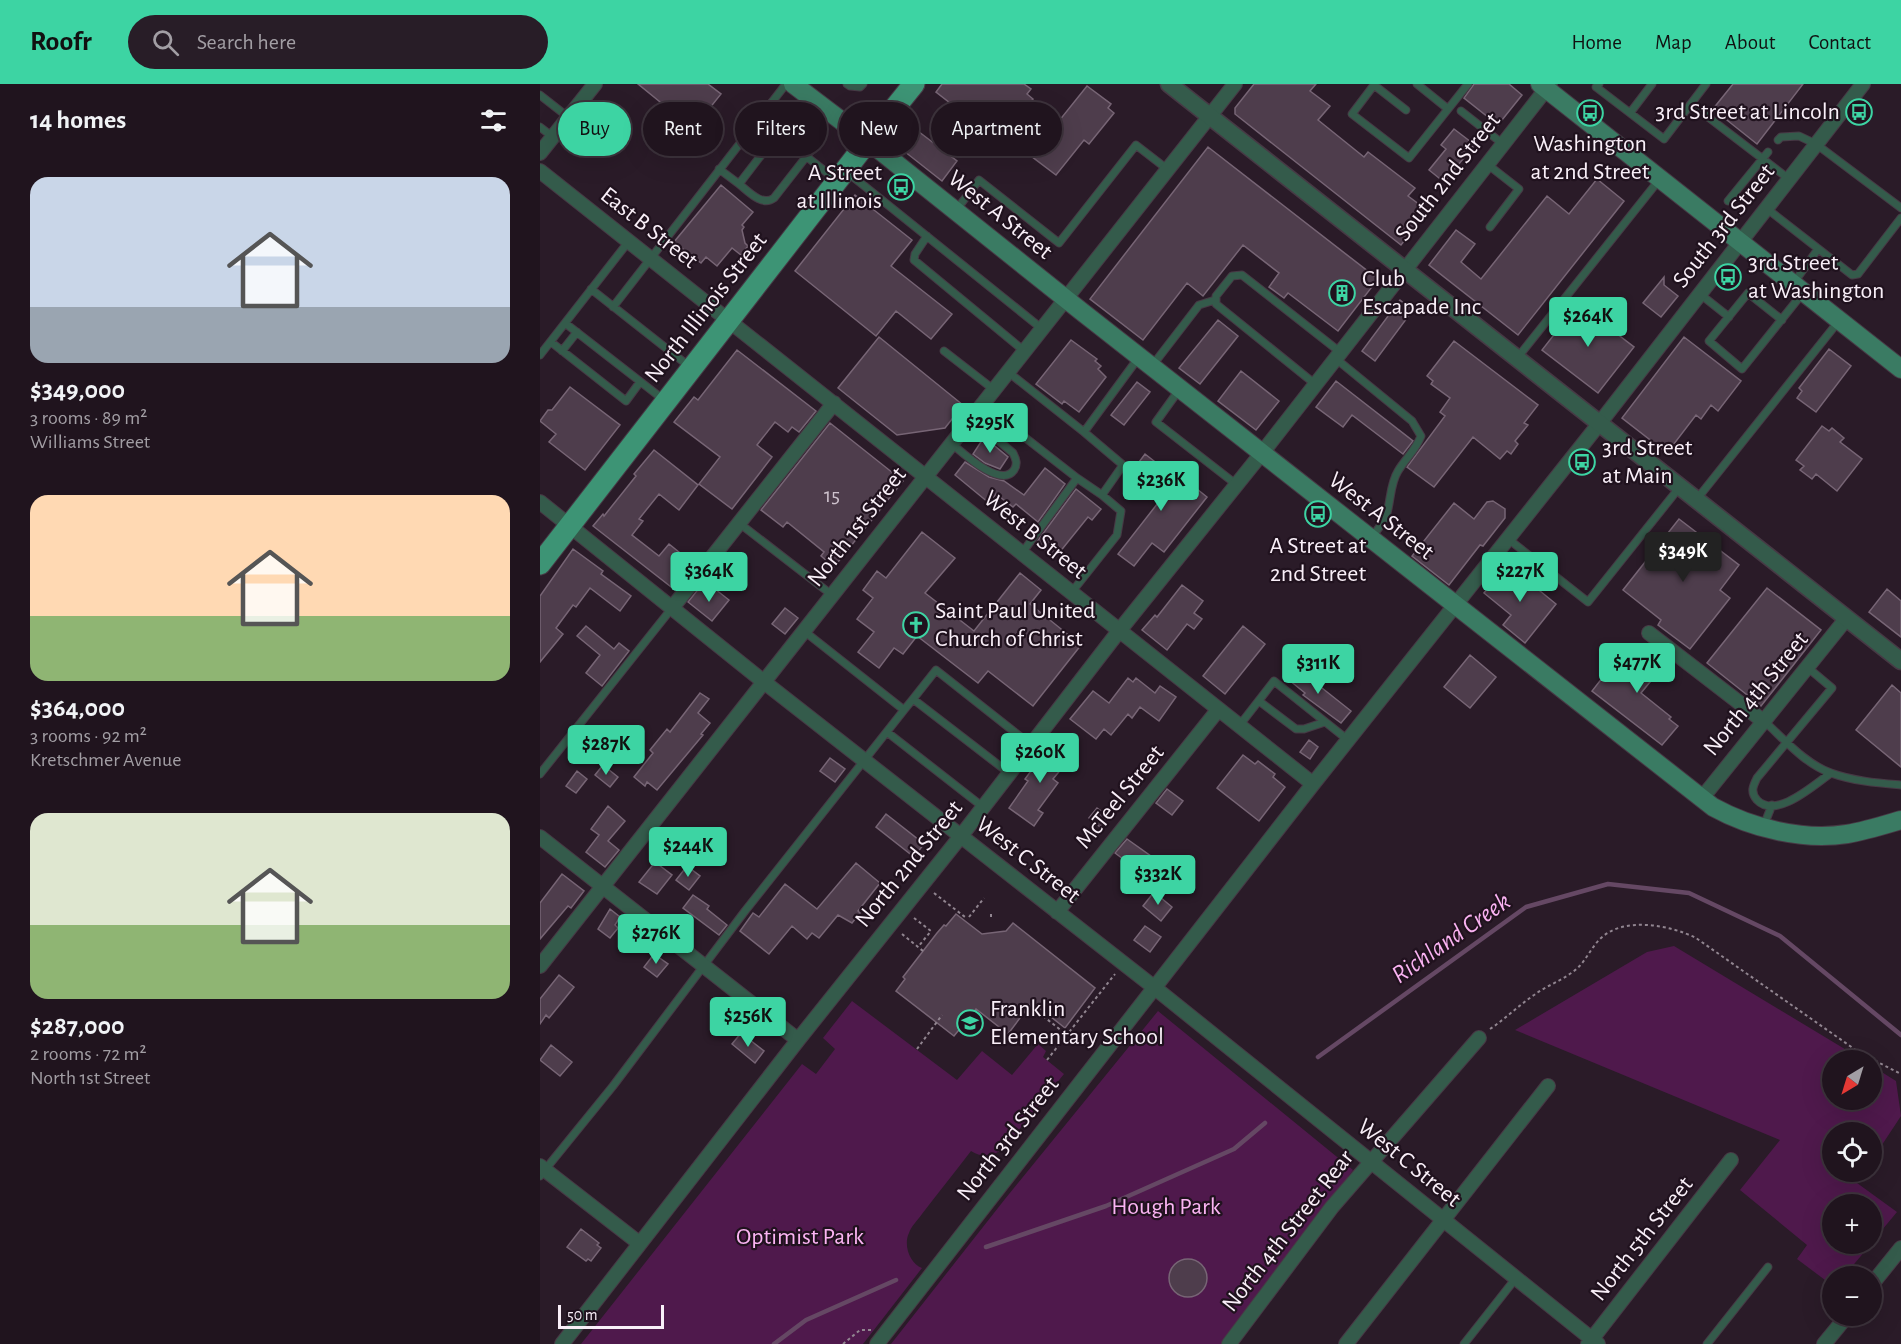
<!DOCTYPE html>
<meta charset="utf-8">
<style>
:root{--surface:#20141e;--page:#281d27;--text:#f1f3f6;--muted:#a29ea4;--line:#3d333c;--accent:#3dd4a3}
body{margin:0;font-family:"Alegreya Sans",sans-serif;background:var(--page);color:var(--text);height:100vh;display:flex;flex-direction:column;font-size:22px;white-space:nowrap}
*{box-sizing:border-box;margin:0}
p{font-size:20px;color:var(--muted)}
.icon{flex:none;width:33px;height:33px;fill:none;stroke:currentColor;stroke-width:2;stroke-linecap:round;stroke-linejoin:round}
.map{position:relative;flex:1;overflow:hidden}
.sheet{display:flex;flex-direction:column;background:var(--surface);width:540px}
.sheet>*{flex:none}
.top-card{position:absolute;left:18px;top:18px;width:570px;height:54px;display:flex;gap:12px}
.needle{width:39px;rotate:218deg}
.fabs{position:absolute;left:1282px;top:966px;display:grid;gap:12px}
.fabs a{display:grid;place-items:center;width:60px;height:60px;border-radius:50%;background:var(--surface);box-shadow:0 6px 24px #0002,0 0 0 2px var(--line);font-size:30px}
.scale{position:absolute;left:18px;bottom:15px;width:106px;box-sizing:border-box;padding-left:6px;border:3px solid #f9eff8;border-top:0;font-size:16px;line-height:21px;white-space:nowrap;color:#f9eff8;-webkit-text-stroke:4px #20121e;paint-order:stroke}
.price{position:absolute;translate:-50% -51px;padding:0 14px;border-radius:6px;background:var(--accent);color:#111;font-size:20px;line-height:39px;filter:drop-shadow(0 2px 3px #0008)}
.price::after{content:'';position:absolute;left:50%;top:36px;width:18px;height:14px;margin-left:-9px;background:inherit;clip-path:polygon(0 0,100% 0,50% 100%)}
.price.selected{background:#222;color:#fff}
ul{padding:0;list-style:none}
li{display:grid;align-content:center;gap:12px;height:318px;padding:0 30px}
li span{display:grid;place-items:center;height:186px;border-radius:18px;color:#555}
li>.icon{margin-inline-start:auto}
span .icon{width:108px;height:108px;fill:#fffc;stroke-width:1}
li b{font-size:26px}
h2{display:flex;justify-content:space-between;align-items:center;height:72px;padding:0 30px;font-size:26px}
.pill{padding:0 21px;border-radius:27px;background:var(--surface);box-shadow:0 6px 24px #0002,0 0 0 2px var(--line);font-size:21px;line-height:54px}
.pill.selected{background:var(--accent);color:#111}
header{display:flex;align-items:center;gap:36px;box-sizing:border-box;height:84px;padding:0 30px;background:var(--accent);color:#111}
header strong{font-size:28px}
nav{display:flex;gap:33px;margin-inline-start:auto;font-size:21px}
.search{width:420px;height:54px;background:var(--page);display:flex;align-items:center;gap:15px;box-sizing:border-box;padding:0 21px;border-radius:33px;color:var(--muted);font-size:22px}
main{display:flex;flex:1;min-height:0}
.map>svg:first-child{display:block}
.green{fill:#4f194c}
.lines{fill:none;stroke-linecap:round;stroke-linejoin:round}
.stream{stroke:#654864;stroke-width:4.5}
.building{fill:#4e3d4c;stroke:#776575;stroke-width:1.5}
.service-casing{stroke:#473945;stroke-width:9}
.minor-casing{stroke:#473945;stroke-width:16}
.tertiary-casing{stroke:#473945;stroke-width:19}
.secondary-casing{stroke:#473945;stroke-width:20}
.primary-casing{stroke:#473945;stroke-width:23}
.path{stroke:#918590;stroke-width:2;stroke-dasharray:3 3;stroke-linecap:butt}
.service{stroke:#345b4b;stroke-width:7}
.minor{stroke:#345b4b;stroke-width:14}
.tertiary{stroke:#345b4b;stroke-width:16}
.secondary{stroke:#3a7b63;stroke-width:18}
.primary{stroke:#3d9475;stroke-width:21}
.labels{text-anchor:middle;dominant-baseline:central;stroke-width:4.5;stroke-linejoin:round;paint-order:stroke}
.number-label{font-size:21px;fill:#cec2cd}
.poi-label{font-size:24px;fill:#f9eff8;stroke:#20121e;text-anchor:start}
.street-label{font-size:24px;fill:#f9eff8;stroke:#20121e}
.park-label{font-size:24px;fill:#fbb4f3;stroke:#20121e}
.water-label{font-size:26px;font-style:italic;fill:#f9b2f1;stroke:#20121e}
</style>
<header>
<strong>Roofr</strong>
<div class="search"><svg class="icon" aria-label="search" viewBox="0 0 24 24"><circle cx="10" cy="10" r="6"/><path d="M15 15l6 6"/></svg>Search here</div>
<nav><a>Home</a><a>Map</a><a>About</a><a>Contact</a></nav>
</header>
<main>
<section class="sheet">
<h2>14 homes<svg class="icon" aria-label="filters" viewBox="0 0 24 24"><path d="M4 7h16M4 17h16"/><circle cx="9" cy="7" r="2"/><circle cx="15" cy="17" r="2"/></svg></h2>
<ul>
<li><span style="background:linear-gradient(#c9d6e8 70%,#9aa5b1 0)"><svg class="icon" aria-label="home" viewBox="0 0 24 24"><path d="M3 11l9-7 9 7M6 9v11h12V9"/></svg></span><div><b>$349,000</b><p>3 rooms · 89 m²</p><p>Williams Street</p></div></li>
<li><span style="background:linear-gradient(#ffd9b3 65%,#8fb573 0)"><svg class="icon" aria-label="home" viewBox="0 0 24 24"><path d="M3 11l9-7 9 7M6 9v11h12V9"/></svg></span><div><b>$364,000</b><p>3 rooms · 92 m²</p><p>Kretschmer Avenue</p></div></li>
<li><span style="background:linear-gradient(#dfe7d0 60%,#8fb573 0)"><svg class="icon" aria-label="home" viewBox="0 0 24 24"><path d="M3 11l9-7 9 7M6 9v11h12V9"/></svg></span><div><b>$287,000</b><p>2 rooms · 72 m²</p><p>North 1st Street</p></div></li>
</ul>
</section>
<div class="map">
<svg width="1361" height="1260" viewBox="0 0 1361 1260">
<rect width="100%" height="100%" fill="#2a1b28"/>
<path class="green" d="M1134 862 1323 976H1293V1016H1332V982L1356 997 1361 1032 1332 1076V1048H1293V1088H1324L1317 1099 1357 1128 1332 1158V1120H1293V1160H1331L1304 1192H1293V1202L1257 1175 1267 1161 1200 1106 1240 1056 975 946 1107 868Z
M312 917 417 996 442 967 472 991 498 960 506 967 503 973 524 990 464 1064C453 1073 442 1074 431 1067 415 1088 398 1109 382 1130 378 1136 371 1142 369 1149 363 1161 370 1180 382 1184L323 1260H41L262 980 276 990 295 965 283 954Z
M618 927 813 1086 688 1260H351L465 1115Z"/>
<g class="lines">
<path class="stream" d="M778 973 986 823 1068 800 1149 809 1240 852 1361 951
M446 1163 566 1122 694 1065 725 1039
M234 1260 266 1236 356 1196"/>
</g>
<path class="building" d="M98 0H168L181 10 161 35 149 26 145 30 143 28 121 56 107 45 125 22Z
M402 0H484L491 5 487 10 493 15 488 21 508 37 513 32 519 37 547 2 571 20 568 24 574 29 549 60 544 56 516 91 491 72 495 67 488 62 492 57 472 41 468 46 462 41 452 55 417 28 419 26 396 8Z
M714 0H776L770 7 790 22 778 36 824 73 828 68 875 104 868 112 888 127 861 161 695 30V24Z
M934 0H969L982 11 958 41 924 14Z
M1193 0H1263L1217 60 1173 25Z
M370 41 417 77 402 97 355 60Z
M914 45 931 58 929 60 933 63 904 98 889 86 906 65 901 61Z
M668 63 838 195 798 247 748 209 744 214 729 203 739 189 703 161 663 212 647 199 603 256 550 215Z
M1057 95 1084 117 978 251 889 181 916 146 935 160 921 178 941 195 1007 112 1029 130Z
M181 101 213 128 202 141 204 143 202 146 205 159 208 162 201 171 192 164 177 182 166 173 161 179 134 158Z
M315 111 372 156 351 182 412 230 391 255 356 227 336 252 255 187Z
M1124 193V201L1138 212 1121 233 1103 219Z
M860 216 873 226 835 277 822 267Z
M1038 220 1094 263 1058 309 1002 266Z
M678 236 698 252 660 300 639 284Z
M339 253 423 321 405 344 357 351 298 304Z
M1144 253 1201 297 1178 327 1171 321 1161 335 1156 331 1127 369 1082 334Z
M531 256 557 275 555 277 561 282 558 285 566 293 539 328 524 317 522 320 496 300Z
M914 257 998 321 984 339 988 341 975 357 978 360 971 370 967 367 960 375 933 353 894 403 867 383 905 332 900 328 910 314 891 300 893 297 887 292Z
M1289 265 1311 282 1276 328 1257 314 1262 307 1259 304Z
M197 266 276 327 259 348 252 343 248 348 235 338 217 361 232 373 192 425 159 400 180 373 134 338 154 313 158 316Z
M701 287 739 317 716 346 678 317Z
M796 297 873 357 863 370 812 331 803 343 776 323Z
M597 298 610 308 584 341 571 331Z
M30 303 80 341 45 386 9 358 16 350 0 337 8 326H12Z
M290 339 363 397 294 483 281 472 284 468 247 438 243 443 221 426Z
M1282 342 1289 347 1292 344 1304 354 1300 358 1322 375 1297 407 1276 390 1272 395 1260 386 1264 382 1256 376Z
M444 353 468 373 460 385 445 379 433 370Z
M114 366 158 401 139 426 119 410 99 435 103 437 92 451 119 472 129 460 155 481 135 506 53 442 63 430 64 432 96 392 94 390Z
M605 370 637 395 633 399 651 413 657 405 667 413 624 468 612 459 594 482 578 470 625 410 593 386Z
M425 378 449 393 464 397 484 411 505 384 525 400 498 438 476 420 473 423 456 410 449 419 415 391Z
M536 405 561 425 552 436 548 433 515 474 496 459Z
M953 417 965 425V434L943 462 940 461 909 501 872 472 914 419 934 435 947 418Z
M1139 435 1199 481 1180 506 1190 514 1150 565 1118 541 1121 536 1083 506Z
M382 448 415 474 385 509 434 547 480 489 501 506 490 520 541 561 493 622 448 587 438 599 377 552 363 570 354 564 339 584 318 568 334 548 317 535 333 514 323 506 337 487 346 494Z
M33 465 63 487 61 490 91 512 80 527 50 504 36 523 33 521 16 544 23 550 0 578V512Z
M967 480 1016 520 985 559 963 541 971 531 944 509Z
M642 501 663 517 654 529 662 535 654 545 647 540 627 566 602 546 615 531 617 533Z
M160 503 171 511 175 505 189 516 172 537 148 518Z
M1227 504 1281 546 1221 622 1167 579Z
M1347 505 1361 517V553L1329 528Z
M245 524 258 534 245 550 232 540Z
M46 542 74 565 79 559 89 567 62 602 46 589 60 571 37 552Z
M703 542 725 560 685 610 663 592Z
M1098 560 1124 581 1101 609 1131 633 1129 635 1138 642 1122 661 1052 607 1070 584 1076 589Z
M930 571 956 593 930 624 904 603Z
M753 581 811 627 801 639 763 611 765 609 744 592Z
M588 594 593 598 596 594 615 609 620 602 636 613 619 637 600 623 592 634 588 630 571 651 564 645 556 655 530 635 553 607 569 619Z
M1352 601 1361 609V683L1316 646Z
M160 609 169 615 158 629 170 639 161 650 163 651 117 706 107 698 105 702 94 693 113 669 110 666 127 645 130 648Z
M769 656 778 663 770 675 760 668Z
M513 657 532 672 513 695 518 699 498 726 503 729 494 742 469 724 488 697 485 695Z
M703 671 715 680 718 677 735 690 733 693 745 703 719 737 677 704Z
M290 674 305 685 295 698 280 687Z
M63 681 78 693 70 703 55 691Z
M37 687 47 695 36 709 26 702Z
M627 705 643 717 632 731 616 719Z
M68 722 85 737 68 757 79 766 65 783 46 768 59 751 51 745Z
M557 724 568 732 560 743 549 734Z
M346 730 384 760 374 773 336 743Z
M587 755 615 775 603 790 575 769Z
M115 778 132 791 117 810 99 798Z
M316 779 340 799 318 827 320 829 312 839 298 831 279 854 272 849 267 855 252 842 229 870 200 847 213 829 219 833 245 800 277 825Z
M147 782 160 792 149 806 136 796Z
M22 790 44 807 31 824 28 822 0 855V819Z
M614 808 632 823 621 837 603 822Z
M153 811 169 822 167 825 187 841 179 851 143 824Z
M70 825 80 833 75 841 78 844 70 854 58 845Z
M416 830 442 850 466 847 473 839 555 904 525 944 492 918 468 950 436 925 414 952 356 907 365 895 363 893 397 849 404 841 406 842Z
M605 842 621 853 610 868 594 856Z
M114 870 128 880 117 893 104 883Z
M19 891 34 903 9 934 6 931 0 940V915Z
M201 949 224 967 215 979 192 960Z
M11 961 32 978 20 992 0 976Z
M41 1145 59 1159 57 1161 61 1164 51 1177 48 1175 46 1177 27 1163Z
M629 1194a19 19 0 1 1 38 0a19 19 0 1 1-38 0Z"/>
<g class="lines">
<g class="service-casing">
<path id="service" d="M307 0 310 2 320 3 323 0
M877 0 908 25
M1059 0 1056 3 1124 55 1166 0
M0 11 28 33
M1151 20 1249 95
M866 26 834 1 812 30 869 74 928 0
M921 27 963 60
M1090 29 1112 0
M248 39C257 46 272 52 273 64L234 114C222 123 208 107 199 100L242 44Z
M0 43 13 53
M1238 56 1241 53 1259 52 1276 60 1361 124
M267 73 295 95
M947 80 979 105 950 143
M179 85 199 100
M307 88 501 244
M1188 117 1228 68
M1226 124 1312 191 1318 190 1361 134
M417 125 439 96 519 159 596 61 627 85
M387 152 375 170 374 176 483 266
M1253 200 1278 165
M51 205 150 283
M1160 210 1189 233
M73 223 246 0
M1242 236 1208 209 1169 257 1202 285 1262 210
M25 239 124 316
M11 258 86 317 100 298
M22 267 37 248
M404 267 453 305
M0 271 89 157
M978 273 1119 96
M795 274 872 337 881 352C876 366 865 375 858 387 850 400 851 415 847 429 844 438 838 445 832 453
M612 282 659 221 675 216
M468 288 544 348
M775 300 676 220V212L692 192 702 191 800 268
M639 306 616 338 697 401
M442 320 537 394 482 469
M411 359C423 369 461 405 474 386 478 380 476 375 473 369L431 333
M562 411 583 381 544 348 599 273
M1157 415 1298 238
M199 439 292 511
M967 454 1048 518 1139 404
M531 509 577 451 581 427 562 411 537 394
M1267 583 1292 604 1217 694C1213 702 1210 708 1217 716 1236 736 1275 700 1291 689
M373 615 396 586 491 661
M719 617 756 645H764L785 638
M364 626 373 615 469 689
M1224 637C1244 655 1265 680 1291 689 1313 697 1338 699 1361 701
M699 642 734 597 808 656
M347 648 443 723
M0 690 132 524
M1224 741 1232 721
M0 1092 73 1002 205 827 364 626 264 547
M924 1260 976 1194
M1167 1260 1228 1183"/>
</g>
<g class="minor-casing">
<path id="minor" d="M0 69 55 0
M0 87 773 700
M0 418 224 598 615 904 1058 1260
M132 524 294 319
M1109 549 1223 637
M1162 714 1306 535
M0 753 258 956
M517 828 678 626
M0 882 695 0
M0 1082 99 1159
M1332 1200 1361 1164
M22 1260 258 956 421 752 579 547 722 369 1010 0
M337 1260 773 700 1059 340 1323 0
M689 1260 792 1123 939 954
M806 1260 1008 1002
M1048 1260 1191 1076
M1284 1260 1307 1232"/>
</g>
<g class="tertiary-casing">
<path id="tertiary" d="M629 0 1361 577"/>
</g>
<g class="secondary-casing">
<path id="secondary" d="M253 0 328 57 541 227 1173 723C1211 744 1263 757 1307 750 1325 747 1344 741 1361 736
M1000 0 1361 285"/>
</g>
<g class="primary-casing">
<path id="primary" d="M0 480 328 57 374 0"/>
</g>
<path class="path" d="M394 809 425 833
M451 830V834
M429 833 444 814
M374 834 391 847 378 863
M362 850 383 867
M489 921 527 951
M950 945C965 935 978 922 994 911 1006 902 1021 897 1034 887 1045 879 1050 865 1060 855 1083 832 1130 841 1156 854L1320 969 1361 990
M377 965 402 931
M507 976 575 890
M303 1260 320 1246H332"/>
<use href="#service" class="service"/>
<use href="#minor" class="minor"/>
<use href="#tertiary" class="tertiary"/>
<use href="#secondary" class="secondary"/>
<use href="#primary" class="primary"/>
</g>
<defs>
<g id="bus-ring" transform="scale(1.35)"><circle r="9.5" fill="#20121e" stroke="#3dd4a3" stroke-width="1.5"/><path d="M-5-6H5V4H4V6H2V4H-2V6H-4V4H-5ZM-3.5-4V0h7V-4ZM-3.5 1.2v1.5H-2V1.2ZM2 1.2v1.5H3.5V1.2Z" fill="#3dd4a3"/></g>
<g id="building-ring" transform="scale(1.35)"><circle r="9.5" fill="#20121e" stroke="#3dd4a3" stroke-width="1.5"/><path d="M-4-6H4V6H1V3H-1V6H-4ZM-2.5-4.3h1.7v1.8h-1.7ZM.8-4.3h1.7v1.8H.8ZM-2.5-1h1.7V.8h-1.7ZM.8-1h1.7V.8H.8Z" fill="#3dd4a3"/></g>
<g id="church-ring" transform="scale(1.35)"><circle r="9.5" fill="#20121e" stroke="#3dd4a3" stroke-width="1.5"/><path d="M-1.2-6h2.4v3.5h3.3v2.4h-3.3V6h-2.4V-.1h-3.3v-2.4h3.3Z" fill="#3dd4a3"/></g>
<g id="school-ring" transform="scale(1.35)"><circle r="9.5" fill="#20121e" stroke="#3dd4a3" stroke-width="1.5"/><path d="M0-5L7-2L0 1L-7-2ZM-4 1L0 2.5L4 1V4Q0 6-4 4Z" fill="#3dd4a3"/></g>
</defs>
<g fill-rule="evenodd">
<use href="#bus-ring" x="1319" y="28"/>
<use href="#bus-ring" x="1050" y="29"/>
<use href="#bus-ring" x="361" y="103"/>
<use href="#bus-ring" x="1188" y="193"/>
<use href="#building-ring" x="802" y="209"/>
<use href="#bus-ring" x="1042" y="378"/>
<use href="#bus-ring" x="778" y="430"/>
<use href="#church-ring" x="376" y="541"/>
<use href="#school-ring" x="430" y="939"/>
</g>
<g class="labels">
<g class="number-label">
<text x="292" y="411">15</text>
</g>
<g class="poi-label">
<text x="1300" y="28" text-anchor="end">3rd Street at Lincoln</text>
<text x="1050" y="60" text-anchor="middle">Washington<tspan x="1050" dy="28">at 2nd Street</tspan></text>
<text x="342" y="89" text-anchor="end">A Street<tspan x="342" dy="28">at Illinois</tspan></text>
<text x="1208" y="179">3rd Street<tspan x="1208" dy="28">at Washington</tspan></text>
<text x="822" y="195">Club<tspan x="822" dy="28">Escapade Inc</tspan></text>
<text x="1062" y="364">3rd Street<tspan x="1062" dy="28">at Main</tspan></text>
<text x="778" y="462" text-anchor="middle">A Street at<tspan x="778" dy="28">2nd Street</tspan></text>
<text x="395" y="527">Saint Paul United<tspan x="395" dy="28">Church of Christ</tspan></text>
<text x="450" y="925">Franklin<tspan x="450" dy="28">Elementary School</tspan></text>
</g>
<g class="street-label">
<text transform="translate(908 93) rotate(-52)">South 2nd Street</text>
<text transform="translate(460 131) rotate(39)">West A Street</text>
<text transform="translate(1184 142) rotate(-52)">South 3rd Street</text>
<text transform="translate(109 144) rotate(38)">East B Street</text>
<text transform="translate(166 224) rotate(-52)">North Illinois Street</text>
<text transform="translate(841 432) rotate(38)">West A Street</text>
<text transform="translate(317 443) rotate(-52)">North 1st Street</text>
<text transform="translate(495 451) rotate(39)">West B Street</text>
<text transform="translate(1216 610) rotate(-51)">North 4th Street</text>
<text transform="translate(580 713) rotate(-51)">McTeel Street</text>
<text transform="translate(488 776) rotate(38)">West C Street</text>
<text transform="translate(369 780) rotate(-51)">North 2nd Street</text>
<text transform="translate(468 1055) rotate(-52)">North 3rd Street</text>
<text transform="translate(869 1079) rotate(39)">West C Street</text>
<text transform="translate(748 1147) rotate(-52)">North 4th Street Rear</text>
<text transform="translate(1102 1155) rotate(-52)">North 5th Street</text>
</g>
<g class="park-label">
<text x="626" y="1123">Hough Park</text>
<text x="260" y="1153">Optimist Park</text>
</g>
<g class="water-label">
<text transform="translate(911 854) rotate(-35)">Richland Creek</text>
</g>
</g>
</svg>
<div class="fabs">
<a><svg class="needle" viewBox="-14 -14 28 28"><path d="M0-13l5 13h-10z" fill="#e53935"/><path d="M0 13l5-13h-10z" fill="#a29ea4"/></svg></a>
<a><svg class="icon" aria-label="locate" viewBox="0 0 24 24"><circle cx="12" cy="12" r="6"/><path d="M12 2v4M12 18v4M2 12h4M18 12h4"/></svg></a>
<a>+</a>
<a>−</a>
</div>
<div class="scale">50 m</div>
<b class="price" style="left:1048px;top:264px">$264K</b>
<b class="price" style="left:450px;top:370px">$295K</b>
<b class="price" style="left:621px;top:428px">$236K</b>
<b class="price selected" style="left:1143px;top:499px">$349K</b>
<b class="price" style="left:169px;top:519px">$364K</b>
<b class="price" style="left:980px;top:519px">$227K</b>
<b class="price" style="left:1097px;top:610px">$477K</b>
<b class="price" style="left:778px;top:611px">$311K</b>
<b class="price" style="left:66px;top:692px">$287K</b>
<b class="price" style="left:500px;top:700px">$260K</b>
<b class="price" style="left:148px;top:794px">$244K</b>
<b class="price" style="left:618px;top:822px">$332K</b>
<b class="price" style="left:116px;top:881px">$276K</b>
<b class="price" style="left:208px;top:964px">$256K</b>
<div class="top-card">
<a class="pill selected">Buy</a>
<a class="pill">Rent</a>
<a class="pill">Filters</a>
<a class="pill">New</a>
<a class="pill">Apartment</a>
</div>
</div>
</main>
